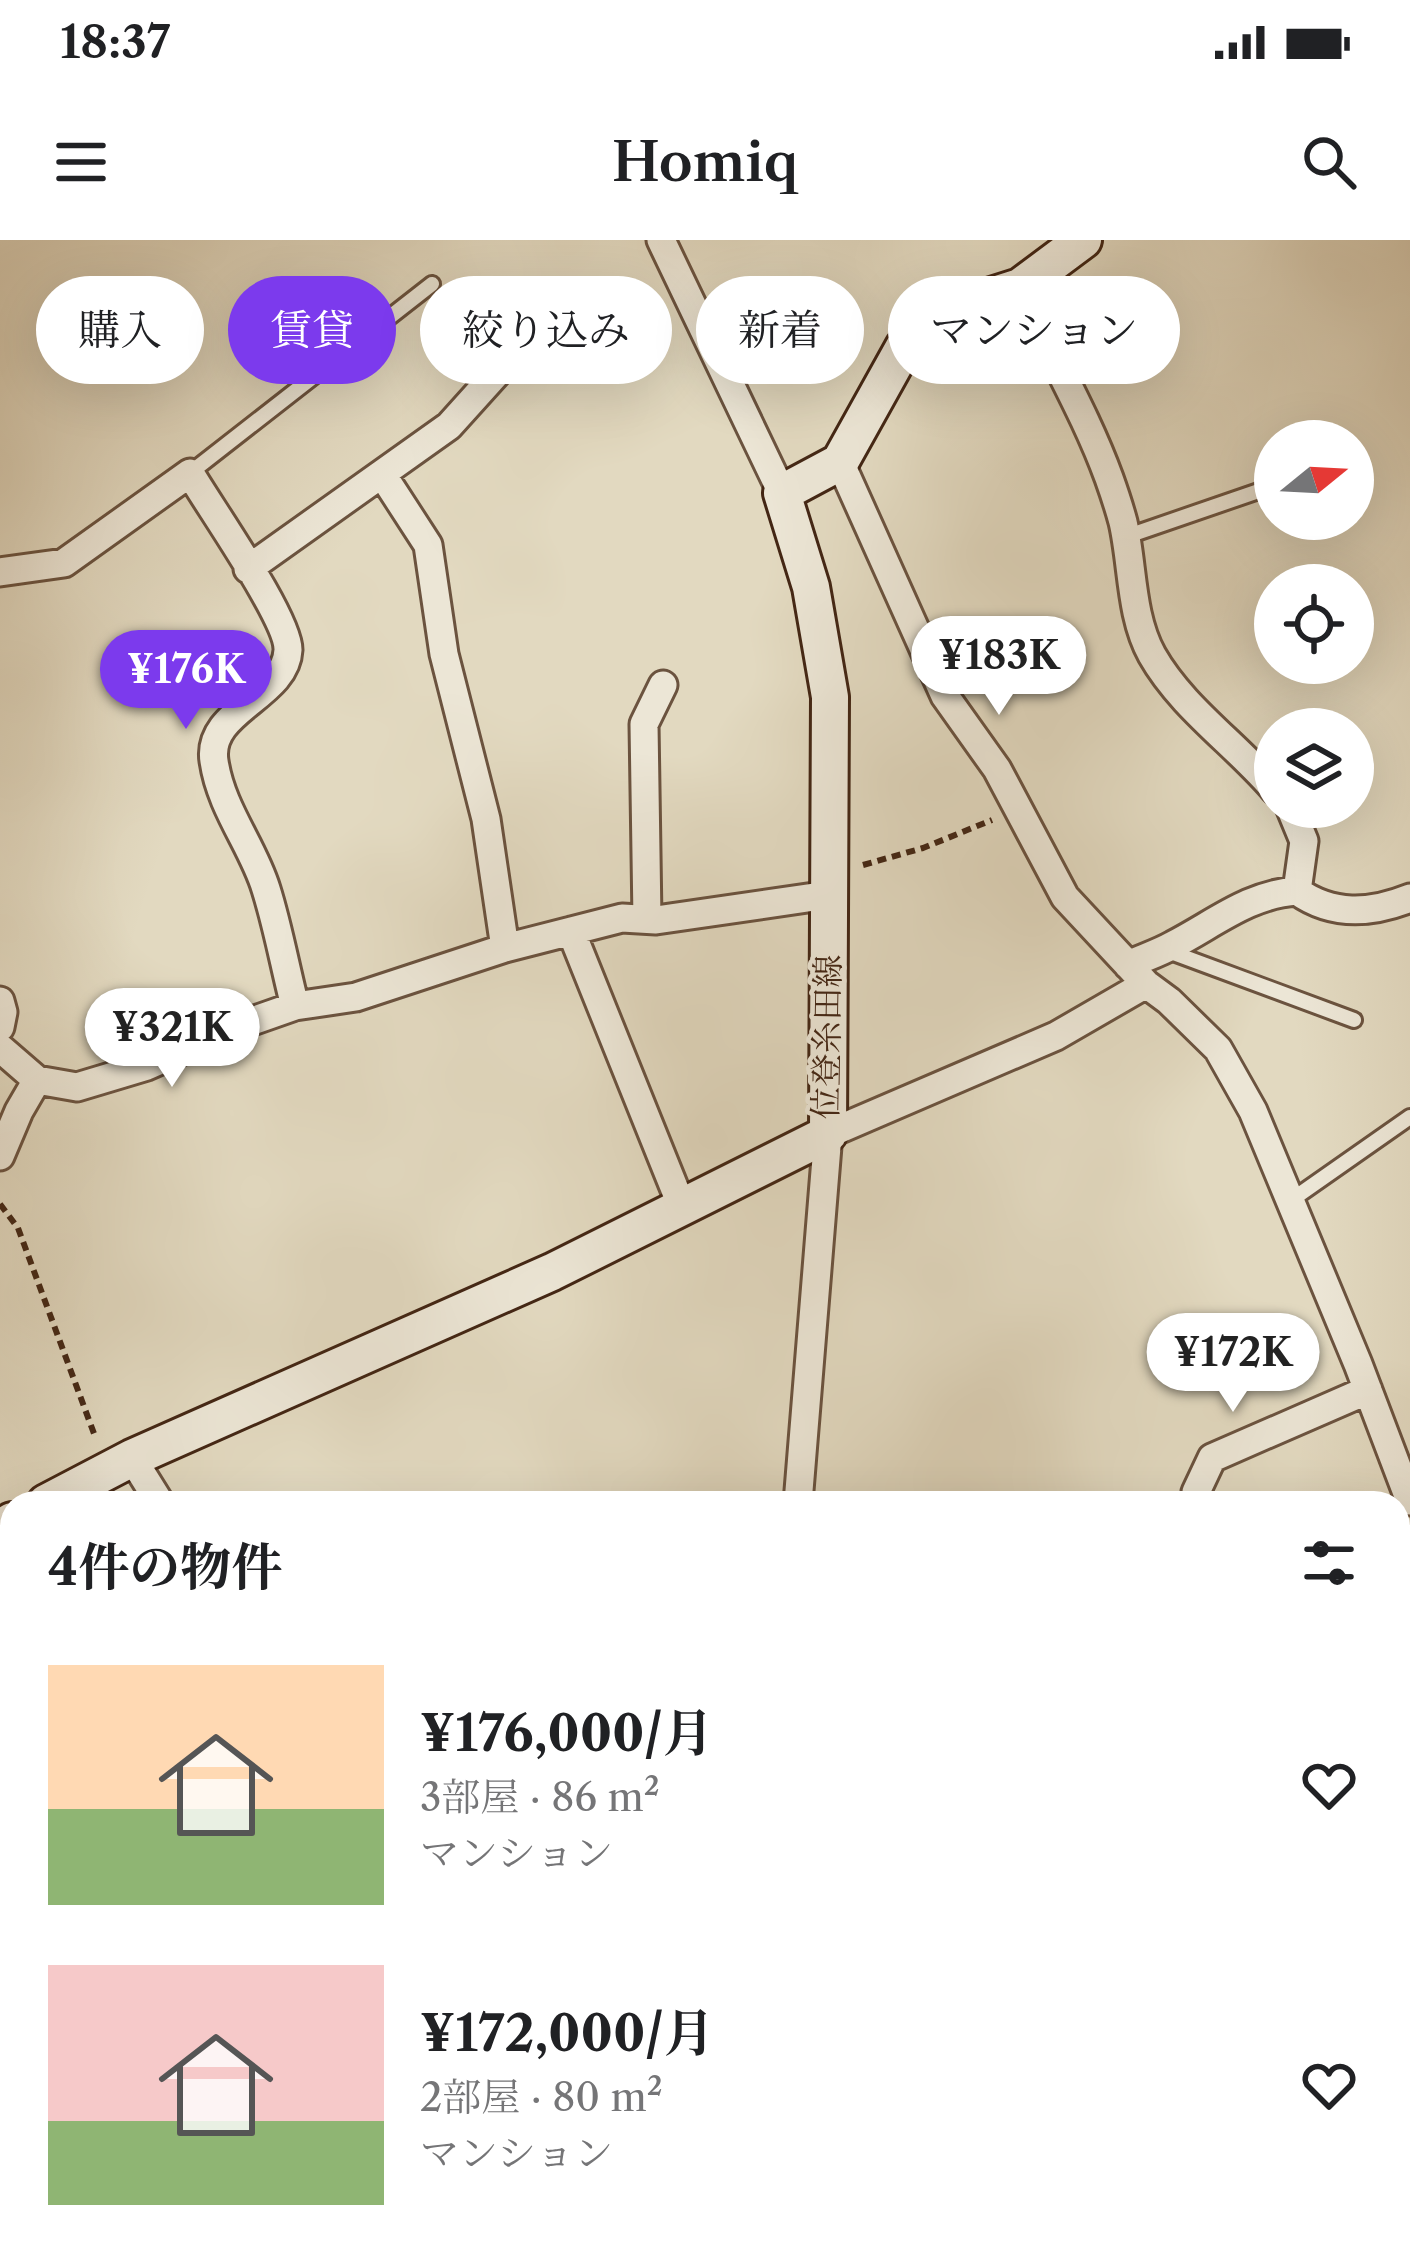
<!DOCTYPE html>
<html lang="ja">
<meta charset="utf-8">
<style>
:root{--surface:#fff;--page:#f2f2f2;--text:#202124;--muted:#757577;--accent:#7c3aed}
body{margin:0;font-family:"Libre Caslon Text","Noto Serif JP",serif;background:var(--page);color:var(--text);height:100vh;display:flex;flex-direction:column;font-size:45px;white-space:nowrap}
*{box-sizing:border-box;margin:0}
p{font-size:39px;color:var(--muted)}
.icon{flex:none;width:66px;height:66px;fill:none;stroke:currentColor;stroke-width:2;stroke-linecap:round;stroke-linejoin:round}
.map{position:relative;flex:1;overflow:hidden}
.details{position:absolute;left:0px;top:1251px;width:1410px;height:771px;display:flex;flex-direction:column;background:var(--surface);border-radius:36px 36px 0 0;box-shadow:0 12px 48px #0002}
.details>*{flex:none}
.top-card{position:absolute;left:36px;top:36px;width:1338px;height:108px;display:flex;gap:24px}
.needle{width:78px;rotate:72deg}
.fabs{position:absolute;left:1254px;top:180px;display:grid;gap:24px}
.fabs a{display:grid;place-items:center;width:120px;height:120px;border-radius:50%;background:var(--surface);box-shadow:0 12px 48px #0002;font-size:60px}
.price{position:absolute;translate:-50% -102px;padding:0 27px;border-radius:42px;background:#fff;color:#222;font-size:39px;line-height:78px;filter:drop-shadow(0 3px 6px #0008)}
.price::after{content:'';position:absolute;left:50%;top:72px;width:36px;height:27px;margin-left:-18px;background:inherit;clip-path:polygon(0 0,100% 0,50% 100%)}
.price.active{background:var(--accent);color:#fff}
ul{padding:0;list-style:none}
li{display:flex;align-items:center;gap:36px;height:300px;padding:0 48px}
li span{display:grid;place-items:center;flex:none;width:336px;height:240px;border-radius:0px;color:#555}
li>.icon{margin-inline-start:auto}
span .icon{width:144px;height:144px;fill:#fffc;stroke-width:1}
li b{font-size:51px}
h2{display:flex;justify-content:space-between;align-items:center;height:144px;padding:0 48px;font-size:51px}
.tag{padding:0 42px;border-radius:54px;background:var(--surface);box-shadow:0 12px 48px #0002;font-size:42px;line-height:108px}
.tag.active{background:var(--accent);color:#fff}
.status{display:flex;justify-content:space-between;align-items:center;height:84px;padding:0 60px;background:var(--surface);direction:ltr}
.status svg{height:33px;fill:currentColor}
header{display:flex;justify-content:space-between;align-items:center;height:156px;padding:0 48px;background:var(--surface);font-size:54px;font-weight:600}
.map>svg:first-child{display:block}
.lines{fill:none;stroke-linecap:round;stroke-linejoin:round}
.lane-casing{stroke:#6b533f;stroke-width:20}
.street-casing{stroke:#6b533f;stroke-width:33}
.secondary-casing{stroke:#432614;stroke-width:42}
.path{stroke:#432614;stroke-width:6;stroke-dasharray:9 6;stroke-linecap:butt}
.lane{stroke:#ece6d6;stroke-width:14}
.street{stroke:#ece6d6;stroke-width:27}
.secondary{stroke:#ece6d6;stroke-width:36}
.labels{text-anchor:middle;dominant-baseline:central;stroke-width:9;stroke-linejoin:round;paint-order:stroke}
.street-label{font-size:33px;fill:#432614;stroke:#ece6d6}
</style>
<div class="status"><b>18:37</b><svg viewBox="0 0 49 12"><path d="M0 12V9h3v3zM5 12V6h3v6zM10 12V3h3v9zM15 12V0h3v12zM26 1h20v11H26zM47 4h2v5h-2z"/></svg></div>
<header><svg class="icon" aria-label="menu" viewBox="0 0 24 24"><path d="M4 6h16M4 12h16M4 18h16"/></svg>Homiq<svg class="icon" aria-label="search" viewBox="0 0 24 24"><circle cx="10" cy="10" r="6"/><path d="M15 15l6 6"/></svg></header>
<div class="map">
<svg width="1410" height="2020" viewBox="0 0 1410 2020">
<rect width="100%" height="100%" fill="#e2d9c0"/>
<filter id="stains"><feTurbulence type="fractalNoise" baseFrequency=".00167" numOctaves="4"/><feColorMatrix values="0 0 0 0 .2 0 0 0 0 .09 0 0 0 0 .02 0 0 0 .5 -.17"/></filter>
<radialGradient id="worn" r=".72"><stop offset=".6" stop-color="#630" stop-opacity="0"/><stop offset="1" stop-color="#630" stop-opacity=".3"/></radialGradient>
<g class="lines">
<g class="lane-casing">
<path id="lane" d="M190 233 432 44
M1125 297 1273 246
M1168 711 1354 780
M1290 961 1410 877"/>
</g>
<g class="street-casing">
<path id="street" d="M661 0 782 253
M1020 47C1048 111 1085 172 1109 238 1114 252 1119 267 1123 282 1133 325 1130 375 1152 415 1182 468 1236 504 1275 550
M840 222 945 456 997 529 1065 657 1146 744 1169 761 1218 809 1253 871 1358 1124 1410 1261
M382 234 428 305 444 414 486 579 505 708
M248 329 449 186 503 126
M0 332 64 323 190 233C209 266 289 379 288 410 286 457 206 470 214 521 221 569 253 606 266 649 278 687 285 727 295 766
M1297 651C1332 676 1370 674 1410 658
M647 679 644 484 663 445
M571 691 682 967
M1128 725C1143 718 1159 713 1173 705 1214 684 1249 654 1297 651L1304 601 1290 567
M0 761 3 772 0 787
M0 808 37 840 77 847 147 826 238 786 295 766 356 757 505 708 622 678 656 680 828 655
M0 916 19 871 37 840
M132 1218 160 1263
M798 1263 828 894 1056 796 1146 744
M1201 1263 1196 1252 1212 1218 1368 1150
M1398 1515 1410 1510
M546 2010 551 2020
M737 2020 738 2010
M949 2020 973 2010"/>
</g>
<g class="secondary-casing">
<path id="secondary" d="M46 1263 132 1218 552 1032 828 894 830 457 811 347 782 253 840 222 904 107 935 74 1020 47 1083 0
M0 1288 12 1281"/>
</g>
<path class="path" d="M863 625 923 608 992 580
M0 964 18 988 96 1199
M1398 1913 1410 1908
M1178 2020 1193 2010"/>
<use href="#lane" class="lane"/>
<use href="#street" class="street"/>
<use href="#secondary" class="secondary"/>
</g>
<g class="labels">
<g class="street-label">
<text transform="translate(827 797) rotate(-89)">位登糸田線</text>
</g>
</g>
<rect width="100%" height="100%" filter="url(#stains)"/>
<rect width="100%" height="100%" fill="url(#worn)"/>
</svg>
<div class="fabs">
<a><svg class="needle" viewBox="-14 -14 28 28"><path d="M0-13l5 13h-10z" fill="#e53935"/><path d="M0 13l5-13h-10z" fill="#757577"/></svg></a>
<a><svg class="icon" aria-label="locate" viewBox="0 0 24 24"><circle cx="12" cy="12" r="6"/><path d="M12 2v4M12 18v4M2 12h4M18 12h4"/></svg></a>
<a><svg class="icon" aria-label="layers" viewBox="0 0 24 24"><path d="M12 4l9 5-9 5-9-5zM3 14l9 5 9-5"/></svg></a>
</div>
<b class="price" style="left:999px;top:478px">¥183K</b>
<b class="price active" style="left:186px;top:492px">¥176K</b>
<b class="price" style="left:172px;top:850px">¥321K</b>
<b class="price" style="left:1233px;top:1175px">¥172K</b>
<div class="top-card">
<a class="tag">購入</a>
<a class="tag active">賃貸</a>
<a class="tag">絞り込み</a>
<a class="tag">新着</a>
<a class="tag">マンション</a>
</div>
<section class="details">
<h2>4件の物件<svg class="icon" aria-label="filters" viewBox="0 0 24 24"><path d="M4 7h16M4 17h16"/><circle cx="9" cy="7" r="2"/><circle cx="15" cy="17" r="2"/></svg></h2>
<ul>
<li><span style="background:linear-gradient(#ffd9b3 60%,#8fb573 0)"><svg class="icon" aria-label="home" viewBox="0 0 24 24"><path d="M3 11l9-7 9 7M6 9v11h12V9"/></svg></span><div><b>¥176,000/月</b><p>3部屋 · 86 m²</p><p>マンション</p></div><svg class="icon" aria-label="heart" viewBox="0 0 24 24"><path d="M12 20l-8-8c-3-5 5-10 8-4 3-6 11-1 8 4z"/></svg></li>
<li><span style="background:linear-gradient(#f6c9c9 65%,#8fb573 0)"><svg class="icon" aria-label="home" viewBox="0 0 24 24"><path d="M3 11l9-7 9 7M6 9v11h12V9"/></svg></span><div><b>¥172,000/月</b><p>2部屋 · 80 m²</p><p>マンション</p></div><svg class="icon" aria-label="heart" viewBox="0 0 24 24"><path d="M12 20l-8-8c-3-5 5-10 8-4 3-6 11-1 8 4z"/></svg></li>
</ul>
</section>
</div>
